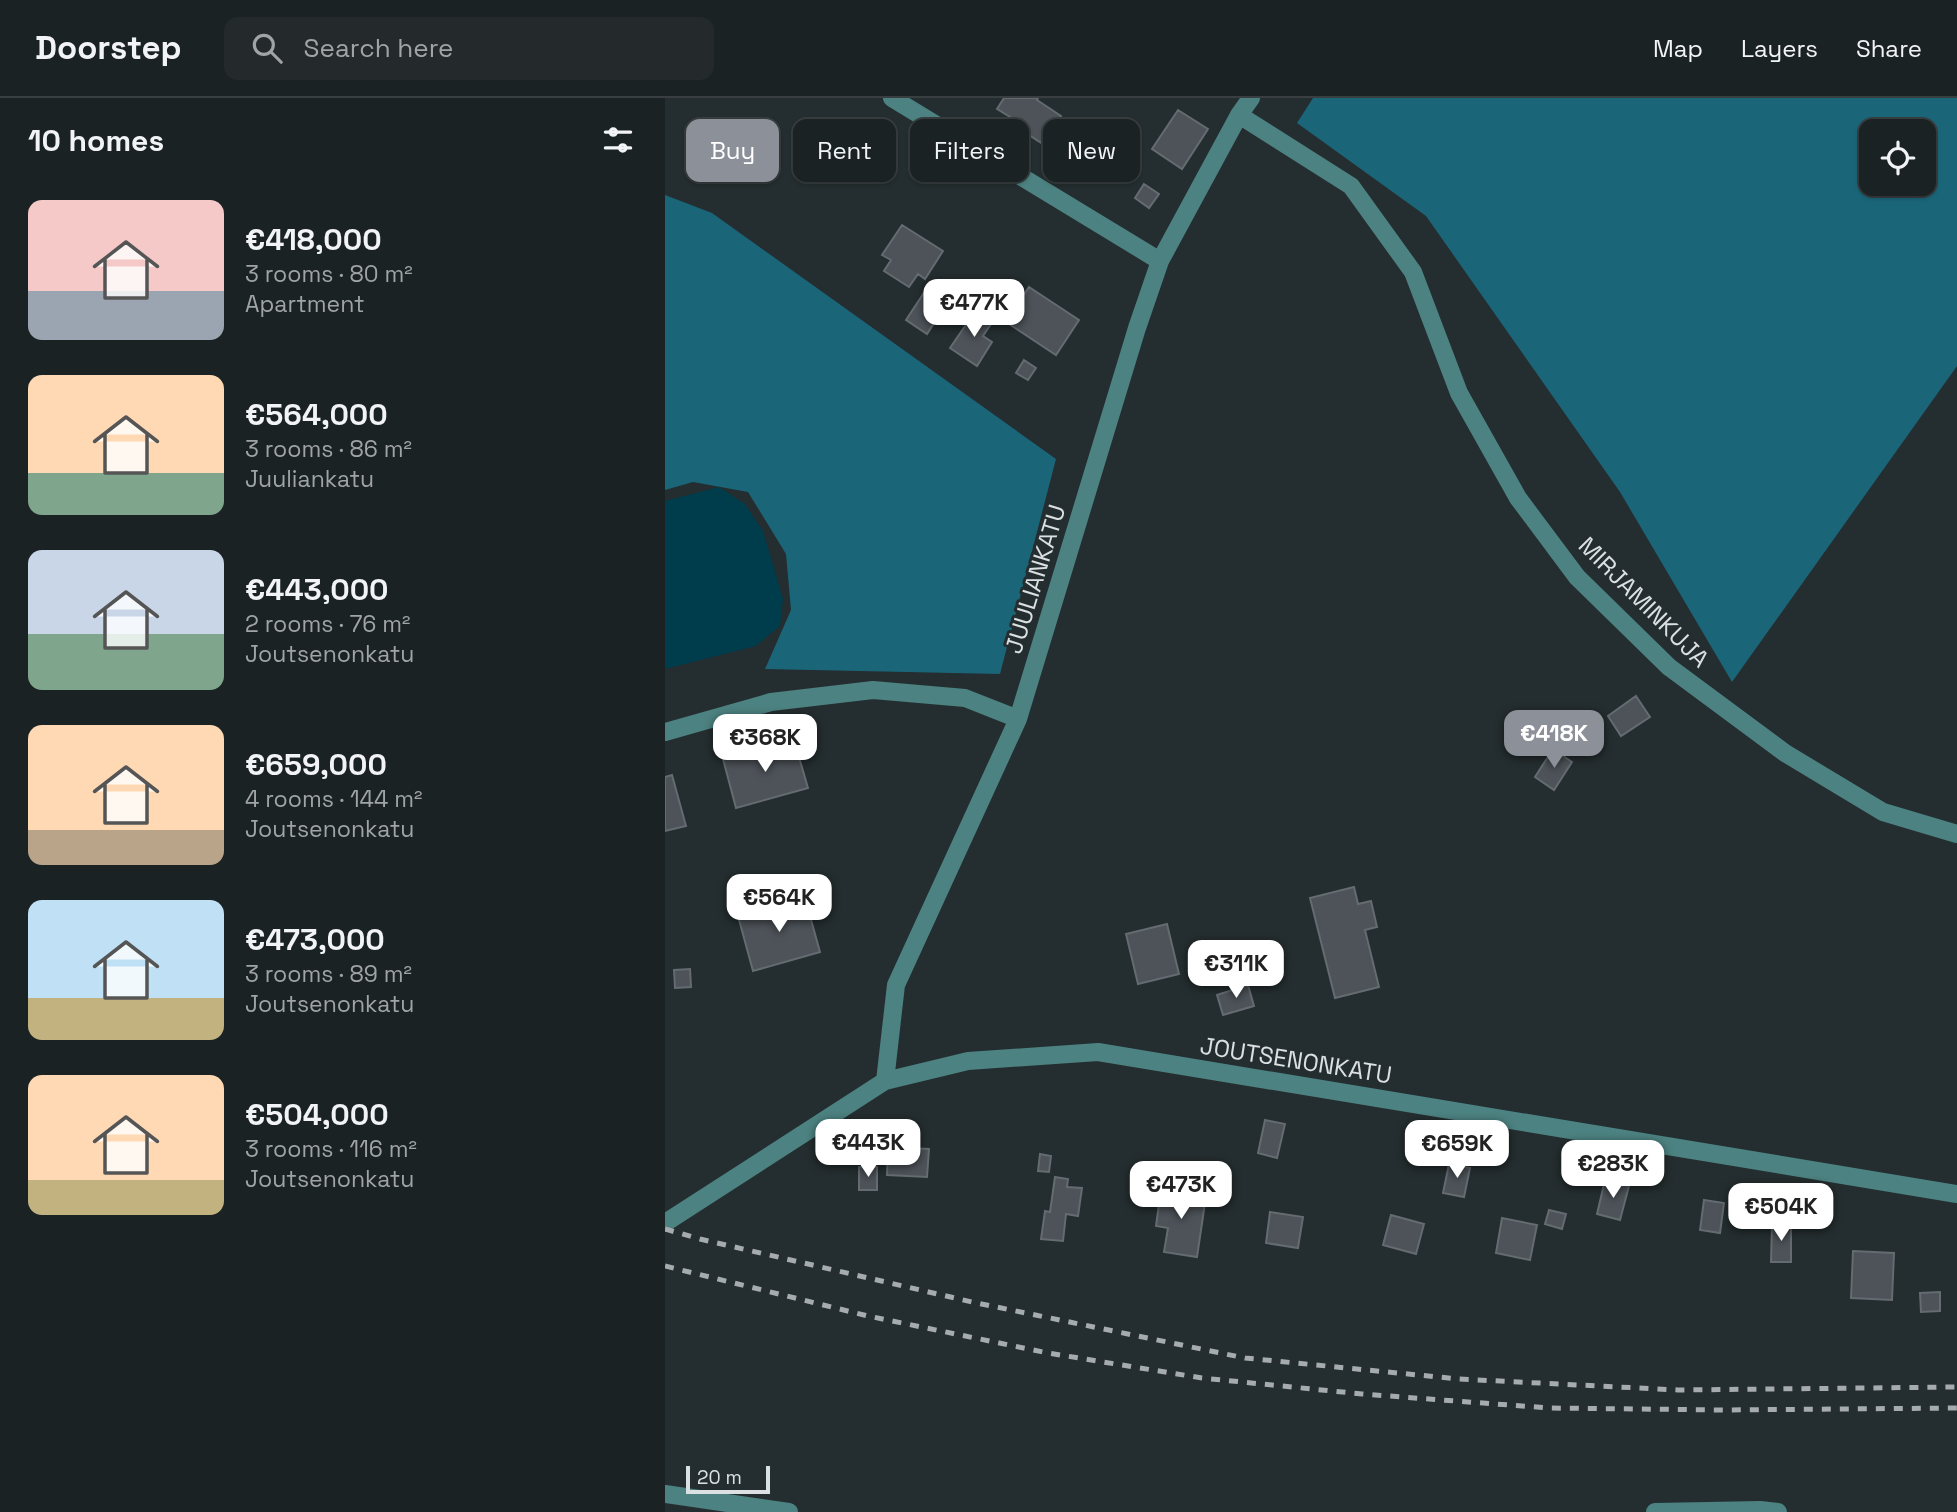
<!DOCTYPE html>
<meta charset="utf-8">
<style>
:root{--surface:#1b2223;--page:#242a2b;--text:#f1f3f6;--muted:#a0a4a6;--line:#393f41;--accent:#8c9099}
body{margin:0;font-family:"Space Grotesk",sans-serif;background:var(--page);color:var(--text);height:100vh;display:flex;flex-direction:column;font-size:26px;white-space:nowrap}
*{box-sizing:border-box;margin:0}
p{font-size:23px;color:var(--muted)}
.icon{flex:none;width:38px;height:38px;fill:none;stroke:currentColor;stroke-width:2;stroke-linecap:round;stroke-linejoin:round}
.map{position:relative;flex:1;overflow:hidden}
.side{display:flex;flex-direction:column;background:var(--surface);width:665px}
.side>*{flex:none}
.hud{position:absolute;left:21px;top:21px;width:665px;height:63px;display:flex;gap:14px}
.controls{position:absolute;left:1194px;top:21px;display:grid;gap:14px}
.controls a{display:grid;place-items:center;width:77px;height:77px;border-radius:14px;background:var(--surface);box-shadow:0 2px 5px #0004,0 0 0 2px var(--line);font-size:35px}
.scale{position:absolute;left:21px;bottom:18px;width:84px;box-sizing:border-box;padding-left:7px;border:4px solid #dbe0e2;border-top:0;font-size:19px;line-height:24px;white-space:nowrap;color:#dbe0e2;-webkit-text-stroke:5px #242d2f;paint-order:stroke}
.price{position:absolute;translate:-50% -60px;padding:0 16px;border-radius:14px;background:#fff;color:#222;font-size:23px;line-height:46px;filter:drop-shadow(0 2px 4px #0008)}
.price::after{content:'';position:absolute;left:50%;top:42px;width:21px;height:16px;margin-left:-10px;background:inherit;clip-path:polygon(0 0,100% 0,50% 100%)}
.price.on{background:var(--accent);color:#fff}
ul{padding:0;list-style:none}
li{display:flex;align-items:center;gap:21px;height:175px;padding:0 28px}
li span{display:grid;place-items:center;flex:none;width:196px;height:140px;border-radius:14px;color:#555}
li>.icon{margin-inline-start:auto}
span .icon{width:84px;height:84px;fill:#fffc;stroke-width:1}
li b{font-size:30px}
h2{display:flex;justify-content:space-between;align-items:center;height:84px;padding:0 28px;font-size:30px}
.tag{padding:0 24px;border-radius:14px;background:var(--surface);box-shadow:0 2px 5px #0004,0 0 0 2px var(--line);font-size:24px;line-height:63px}
.tag.on{background:var(--accent);color:#fff}
header{display:flex;align-items:center;gap:42px;box-sizing:border-box;height:98px;padding:0 35px;background:var(--surface);border-bottom:2px solid var(--line)}
header strong{font-size:33px}
nav{display:flex;gap:38px;margin-inline-start:auto;font-size:24px}
.search{width:490px;height:63px;background:var(--page);display:flex;align-items:center;gap:18px;box-sizing:border-box;padding:0 24px;border-radius:14px;color:var(--muted);font-size:26px}
main{display:flex;flex:1;min-height:0}
.map>svg:first-child{display:block}
.green{fill:#003d4c}
.forest{fill:#1b6579;fill-rule:evenodd}
.building{fill:#4d5359;stroke:#646b71;stroke-width:2}
.lines{fill:none;stroke-linecap:round;stroke-linejoin:round}
.minor{stroke:#4c8281;stroke-width:18}
.rail{stroke:#a6acae;stroke-width:5;stroke-dasharray:9 9;stroke-linecap:butt}
.labels{text-anchor:middle;dominant-baseline:central;stroke-width:6;stroke-linejoin:round;paint-order:stroke}
.street-label{font-size:24px;fill:#dbe0e2;stroke:#242d2f}
</style>
<header>
<strong>Doorstep</strong>
<div class="search"><svg class="icon" aria-label="search" viewBox="0 0 24 24"><circle cx="10" cy="10" r="6"/><path d="M15 15l6 6"/></svg>Search here</div>
<nav><a>Map</a><a>Layers</a><a>Share</a></nav>
</header>
<main>
<section class="side">
<h2>10 homes<svg class="icon" aria-label="filters" viewBox="0 0 24 24"><path d="M4 7h16M4 17h16"/><circle cx="9" cy="7" r="2"/><circle cx="15" cy="17" r="2"/></svg></h2>
<ul>
<li><span style="background:linear-gradient(#f6c9c9 65%,#9aa5b1 0)"><svg class="icon" aria-label="home" viewBox="0 0 24 24"><path d="M3 11l9-7 9 7M6 9v11h12V9"/></svg></span><div><b>€418,000</b><p>3 rooms · 80 m²</p><p>Apartment</p></div></li>
<li><span style="background:linear-gradient(#ffd9b3 70%,#7fa58c 0)"><svg class="icon" aria-label="home" viewBox="0 0 24 24"><path d="M3 11l9-7 9 7M6 9v11h12V9"/></svg></span><div><b>€564,000</b><p>3 rooms · 86 m²</p><p>Juuliankatu</p></div></li>
<li><span style="background:linear-gradient(#c9d6e8 60%,#7fa58c 0)"><svg class="icon" aria-label="home" viewBox="0 0 24 24"><path d="M3 11l9-7 9 7M6 9v11h12V9"/></svg></span><div><b>€443,000</b><p>2 rooms · 76 m²</p><p>Joutsenonkatu</p></div></li>
<li><span style="background:linear-gradient(#ffd9b3 75%,#b9a48a 0)"><svg class="icon" aria-label="home" viewBox="0 0 24 24"><path d="M3 11l9-7 9 7M6 9v11h12V9"/></svg></span><div><b>€659,000</b><p>4 rooms · 144 m²</p><p>Joutsenonkatu</p></div></li>
<li><span style="background:linear-gradient(#bfe0f5 70%,#c2b280 0)"><svg class="icon" aria-label="home" viewBox="0 0 24 24"><path d="M3 11l9-7 9 7M6 9v11h12V9"/></svg></span><div><b>€473,000</b><p>3 rooms · 89 m²</p><p>Joutsenonkatu</p></div></li>
<li><span style="background:linear-gradient(#ffd9b3 75%,#c2b280 0)"><svg class="icon" aria-label="home" viewBox="0 0 24 24"><path d="M3 11l9-7 9 7M6 9v11h12V9"/></svg></span><div><b>€504,000</b><p>3 rooms · 116 m²</p><p>Joutsenonkatu</p></div></li>
</ul>
</section>
<div class="map">
<svg width="1292" height="1414" viewBox="0 0 1292 1414">
<rect width="100%" height="100%" fill="#242d2f"/>
<path class="green" d="M54 389 80 406 98 433 118 501 115 528 91 548 0 571V403Z"/>
<path class="forest" d="M648 0H1292V268L1067 584 955 394 761 118 632 25ZM1258 33V86H1206V33Z
M0 97 47 115 391 361 335 576 100 571 126 512 121 456 83 394 28 384 0 392Z"/>
<path class="building" d="M339 0H373L372 2 396 18 378 46 347 26 350 22 332 11Z
M513 12 543 31 517 71 487 51Z
M427 21 466 46 442 83 403 57Z
M479 86 494 96 484 110 470 100Z
M237 127 278 153 260 181 253 176 244 189 219 173 226 162 217 157Z
M264 187 285 200 262 236 241 222Z
M364 189 414 222 391 257 341 224Z
M311 212 328 223 318 238 327 244 312 268 285 250Z
M359 262 371 270 363 282 351 275Z
M971 598 985 619 956 638 943 618Z
M129 642 143 690 71 710 58 661Z
M888 651 907 664 889 692 870 679Z
M7 677 21 728 0 733V679Z
M689 789 693 806 706 803 712 829 700 832 714 889 670 900 645 800Z
M140 800 155 854 88 873 73 818Z
M502 826 514 876 473 886 461 836Z
M25 871 26 889 10 890 9 872Z
M583 887 589 908 558 917 552 897Z
M600 1022 620 1026 612 1060 593 1055Z
M223 1049 264 1051 262 1079 222 1077Z
M375 1056 386 1058 384 1074 373 1073Z
M784 1066 805 1070 799 1099 778 1095Z
M194 1069H212V1092H194Z
M390 1079 403 1081 402 1089 417 1090 413 1118 401 1116 398 1143 376 1141 380 1113 385 1114Z
M940 1082 964 1088 955 1122 932 1116Z
M496 1091 541 1098 532 1159 499 1154 503 1130 491 1128Z
M1039 1102 1059 1105 1055 1135 1035 1132Z
M884 1112 901 1116 897 1131 880 1126Z
M605 1114 638 1119 633 1150 601 1145Z
M726 1117 759 1126 751 1156 718 1147Z
M837 1120 872 1127 865 1162 831 1155Z
M1107 1126H1126V1164H1106Z
M1188 1153 1229 1155 1227 1202 1186 1200Z
M1275 1194V1213L1256 1214 1255 1195Z"/>
<g class="lines">
<path class="minor" d="M227 0 495 163
M574 17 686 88 748 174 794 295 853 400 912 479 1004 569 1120 655 1218 714 1292 736
M0 634 106 604 208 592 300 600 353 621
M220 983 231 887 353 621 472 230 495 163 574 17 586 0
M0 1125 220 983 303 963 433 954 1292 1096
M0 1396 124 1414
M990 1414 1095 1412 1113 1414"/>
<path class="rail" d="M0 1131 35 1141 307 1204 580 1260 794 1281 1013 1292 1292 1289
M0 1168 203 1218 383 1255 537 1280 697 1296 884 1310 1059 1312 1292 1310"/>
</g>
<g class="labels">
<g class="street-label">
<text transform="translate(370 481) rotate(-73)">JUULIANKATU</text>
<text transform="translate(979 504) rotate(45)">MIRJAMINKUJA</text>
<text transform="translate(631 962) rotate(9)">JOUTSENONKATU</text>
</g>
</g>
</svg>
<div class="controls">
<a><svg class="icon" aria-label="locate" viewBox="0 0 24 24"><circle cx="12" cy="12" r="6"/><path d="M12 2v4M12 18v4M2 12h4M18 12h4"/></svg></a>
</div>
<div class="scale">20 m</div>
<b class="price" style="left:309px;top:241px">€477K</b>
<b class="price on" style="left:889px;top:672px">€418K</b>
<b class="price" style="left:100px;top:676px">€368K</b>
<b class="price" style="left:114px;top:836px">€564K</b>
<b class="price" style="left:571px;top:902px">€311K</b>
<b class="price" style="left:203px;top:1081px">€443K</b>
<b class="price" style="left:792px;top:1082px">€659K</b>
<b class="price" style="left:948px;top:1102px">€283K</b>
<b class="price" style="left:516px;top:1123px">€473K</b>
<b class="price" style="left:1116px;top:1145px">€504K</b>
<div class="hud">
<a class="tag on">Buy</a>
<a class="tag">Rent</a>
<a class="tag">Filters</a>
<a class="tag">New</a>
</div>
</div>
</main>
